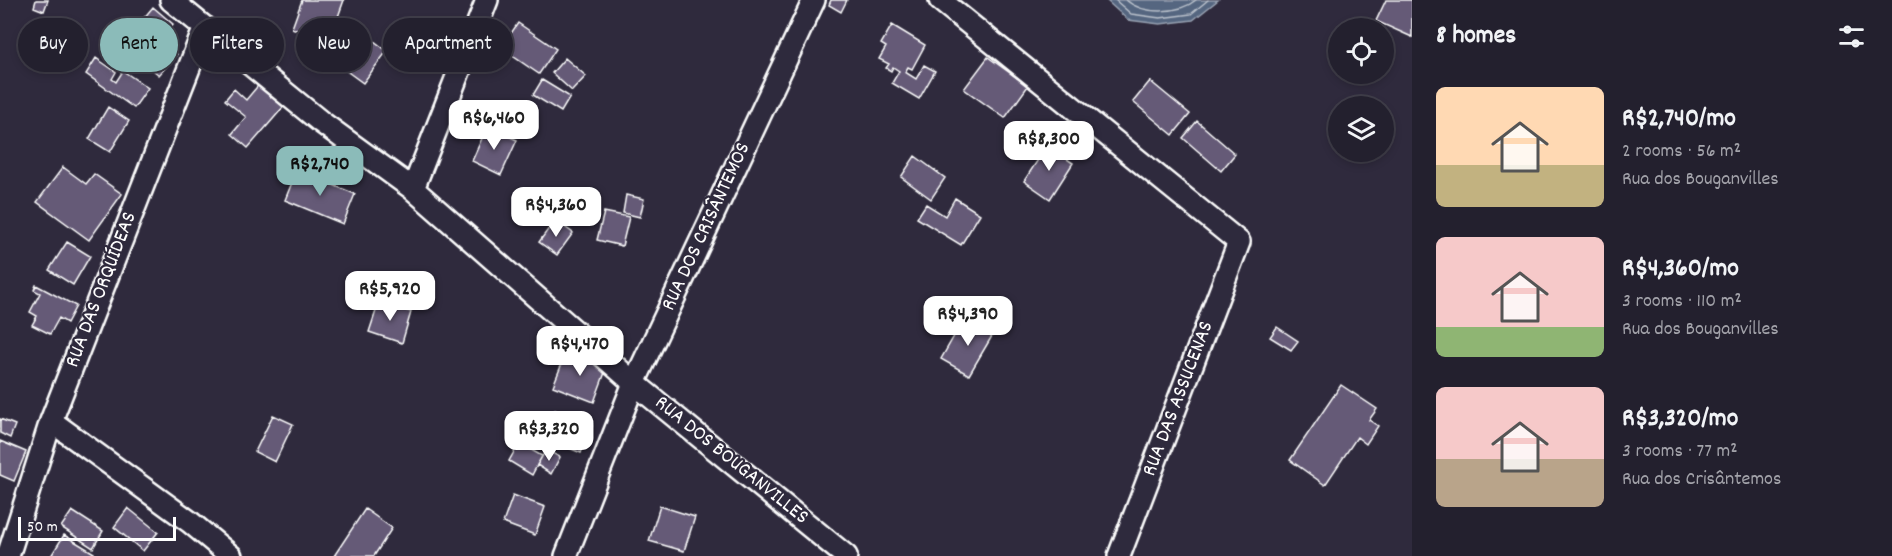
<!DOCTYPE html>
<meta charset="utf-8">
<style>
:root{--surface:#23202e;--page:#2b2836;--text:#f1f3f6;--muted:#a3a3aa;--line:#403e4a;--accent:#8bbbb9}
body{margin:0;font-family:Dekko,sans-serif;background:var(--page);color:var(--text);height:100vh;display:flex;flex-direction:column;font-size:22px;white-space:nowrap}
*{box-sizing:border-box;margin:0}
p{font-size:20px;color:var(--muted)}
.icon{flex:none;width:33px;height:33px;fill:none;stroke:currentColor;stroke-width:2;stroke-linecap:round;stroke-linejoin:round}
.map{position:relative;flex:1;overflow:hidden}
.panel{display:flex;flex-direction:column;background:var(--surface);width:480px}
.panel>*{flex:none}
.guide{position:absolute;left:18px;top:18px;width:570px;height:54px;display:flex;gap:12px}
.controls{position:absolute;left:1328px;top:18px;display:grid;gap:12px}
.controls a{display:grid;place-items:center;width:66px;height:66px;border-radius:50%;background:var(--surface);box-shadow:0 3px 9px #0003,0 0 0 2px var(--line);font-size:30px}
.scale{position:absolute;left:18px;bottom:15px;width:158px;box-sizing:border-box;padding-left:6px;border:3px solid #fff;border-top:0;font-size:16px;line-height:21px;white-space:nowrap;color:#fff;-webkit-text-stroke:4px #2f2a3d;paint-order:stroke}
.price{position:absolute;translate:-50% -51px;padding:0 14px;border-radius:12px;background:#fff;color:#222;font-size:20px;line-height:39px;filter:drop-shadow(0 2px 3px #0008)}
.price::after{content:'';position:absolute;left:50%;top:36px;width:18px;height:14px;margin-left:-9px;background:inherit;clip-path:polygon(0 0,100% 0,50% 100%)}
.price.selected{background:var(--accent);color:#111}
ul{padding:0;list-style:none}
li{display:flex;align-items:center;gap:18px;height:150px;padding:0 24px}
li span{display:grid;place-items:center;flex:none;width:168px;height:120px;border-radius:9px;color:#555}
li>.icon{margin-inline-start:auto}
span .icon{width:72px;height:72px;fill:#fffc;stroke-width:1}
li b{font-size:26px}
h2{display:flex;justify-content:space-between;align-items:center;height:72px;padding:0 24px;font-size:26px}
.tag{padding:0 21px;border-radius:27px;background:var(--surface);box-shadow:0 3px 9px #0003,0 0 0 2px var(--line);font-size:21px;line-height:54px}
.tag.selected{background:var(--accent);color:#111}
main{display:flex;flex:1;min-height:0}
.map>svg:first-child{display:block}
.water{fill:#556680;stroke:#99a3b3;stroke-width:1.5}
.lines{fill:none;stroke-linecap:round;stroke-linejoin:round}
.shore{stroke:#bbc2cc;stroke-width:1.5}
.building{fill:#655a77;stroke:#fff;stroke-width:1.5}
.street-casing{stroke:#fff;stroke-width:26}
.street{stroke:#2f2a3d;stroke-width:21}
.labels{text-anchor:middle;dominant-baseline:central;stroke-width:4.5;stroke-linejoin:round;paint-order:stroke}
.street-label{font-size:21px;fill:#fff;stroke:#2f2a3d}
</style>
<main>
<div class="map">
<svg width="1412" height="556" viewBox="0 0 1412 556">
<rect width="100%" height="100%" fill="#2f2a3d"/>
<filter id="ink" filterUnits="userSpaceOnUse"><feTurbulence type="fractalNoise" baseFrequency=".0167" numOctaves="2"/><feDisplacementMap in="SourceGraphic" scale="12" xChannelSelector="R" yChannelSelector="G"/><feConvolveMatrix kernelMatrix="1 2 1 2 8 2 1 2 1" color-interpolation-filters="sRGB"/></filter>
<g filter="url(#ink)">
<path class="water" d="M1106 0H1218L1193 20 1160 24 1128 20Z"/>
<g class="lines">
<path class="shore" d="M1115 0 1131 14 1160 18 1191 14 1208 0
M1126 0C1143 15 1179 14 1196 0"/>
</g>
<path class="building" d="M36 0H48L44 11 34 7Z
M302 0H344L329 42 292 28Z
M831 0H847L841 12 829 5Z
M1386 0H1412V37L1376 21Z
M153 7 173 24 160 40 177 54 159 75 122 44Z
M518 23 556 49 539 74 501 48Z
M892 25 925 45 912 69 908 67 905 72 916 79 924 65 935 71 919 99 892 83 899 71 893 67 891 71 886 68 889 64 879 59 886 47 881 44Z
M361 31 387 51 363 83 337 64Z
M988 57 1028 86 1005 118 964 89Z
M96 58 116 72 112 79 116 82 123 71 148 88 134 108 86 74Z
M565 58 586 76 572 91 552 73Z
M542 80 570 97 561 112 533 95Z
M1150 81 1190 114 1173 135 1133 102Z
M261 82 286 104 248 148 232 134 246 117 225 100 234 89 246 100Z
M108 107 129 121 110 152 89 139Z
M1197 121 1235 154 1221 171 1183 138Z
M487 127 517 140 501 175 472 161Z
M1047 146 1073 163 1050 199 1024 181Z
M915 156 945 178 931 199 901 177Z
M63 167 86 184 94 174 122 194 89 240 37 202Z
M297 170 355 194 343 224 285 200Z
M626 195 644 199 640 217 623 213Z
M955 198 980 214 961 245 917 218 926 204 945 216Z
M604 212 629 217 622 246 597 240Z
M555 220 573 233 557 255 539 242Z
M67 242 90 256 73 285 49 270Z
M36 285 76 306 67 323 59 318 50 334 32 325 37 316 30 312 40 293 34 290Z
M379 302 411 312 402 343 369 332Z
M974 318 995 331 969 375 941 359 957 331 964 335Z
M1277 327 1298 341 1291 350 1270 337Z
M567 351 607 367 594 402 553 386Z
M1341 385 1377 409 1369 420 1378 426 1366 444 1357 437 1325 485 1290 460Z
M555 410 592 426 581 453 543 437Z
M273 415 293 424 275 462 255 452Z
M0 419 15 425 10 438 0 433Z
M0 441 26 452 14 481 0 475Z
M519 443 542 456 532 475 509 461Z
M546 450 560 457 551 474 537 465Z
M513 495 545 507 535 535 503 523Z
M660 506 695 517 684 551 649 541Z
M128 508 158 532 143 551 114 527Z
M365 509 392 528 374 556H334Z
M72 511 103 531 93 548 61 527Z
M64 535 94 553 92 556H51Z"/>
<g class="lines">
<g class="street-casing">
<path id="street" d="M171 0 321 122 413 189 634 383 846 556
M940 0 1239 242 1119 556
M413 189 487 0
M51 421 190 522 231 556
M8 556 51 421 205 27
M566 556 634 383 814 0"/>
</g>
<use href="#street" class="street"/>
</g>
</g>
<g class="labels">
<g class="street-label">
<text transform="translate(707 227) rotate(-65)">RUA DOS CRISÂNTEMOS</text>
<text transform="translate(102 290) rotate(-69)">RUA DAS ORQUÍDEAS</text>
<text transform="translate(1179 399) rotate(-69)">RUA DAS ASSUCENAS</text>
<text transform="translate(731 461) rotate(39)">RUA DOS BOUGANVILLES</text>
</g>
</g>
</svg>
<div class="controls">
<a><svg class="icon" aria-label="locate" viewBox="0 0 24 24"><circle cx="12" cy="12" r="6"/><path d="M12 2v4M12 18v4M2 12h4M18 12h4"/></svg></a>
<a><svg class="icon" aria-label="layers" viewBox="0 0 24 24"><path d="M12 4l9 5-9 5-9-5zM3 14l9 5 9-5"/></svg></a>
</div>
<div class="scale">50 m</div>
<b class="price" style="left:494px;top:151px">R$6,460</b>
<b class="price" style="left:1049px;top:172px">R$8,300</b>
<b class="price selected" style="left:320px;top:197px">R$2,740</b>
<b class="price" style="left:556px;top:238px">R$4,360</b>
<b class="price" style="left:390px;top:322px">R$5,920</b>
<b class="price" style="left:968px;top:347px">R$4,390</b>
<b class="price" style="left:580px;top:377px">R$4,470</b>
<b class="price" style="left:549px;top:462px">R$3,320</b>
<div class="guide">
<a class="tag">Buy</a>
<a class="tag selected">Rent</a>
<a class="tag">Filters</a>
<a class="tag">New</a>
<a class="tag">Apartment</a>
</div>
</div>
<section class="panel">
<h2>8 homes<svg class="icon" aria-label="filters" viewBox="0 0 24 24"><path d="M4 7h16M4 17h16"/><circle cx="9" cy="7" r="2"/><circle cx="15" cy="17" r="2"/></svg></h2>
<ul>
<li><span style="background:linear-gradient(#ffd9b3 65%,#c2b280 0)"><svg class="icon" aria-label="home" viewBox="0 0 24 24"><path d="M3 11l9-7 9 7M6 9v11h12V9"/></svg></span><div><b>R$2,740/mo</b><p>2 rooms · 56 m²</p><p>Rua dos Bouganvilles</p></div></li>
<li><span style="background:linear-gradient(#f6c9c9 75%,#8fb573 0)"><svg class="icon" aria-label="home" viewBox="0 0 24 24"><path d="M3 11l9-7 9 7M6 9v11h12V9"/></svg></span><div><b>R$4,360/mo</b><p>3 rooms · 110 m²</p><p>Rua dos Bouganvilles</p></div></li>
<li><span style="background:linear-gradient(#f6c9c9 60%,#b9a48a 0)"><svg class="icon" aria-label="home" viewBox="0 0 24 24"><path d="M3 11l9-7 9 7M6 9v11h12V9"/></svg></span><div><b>R$3,320/mo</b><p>3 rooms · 77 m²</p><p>Rua dos Crisântemos</p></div></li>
</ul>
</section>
</main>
